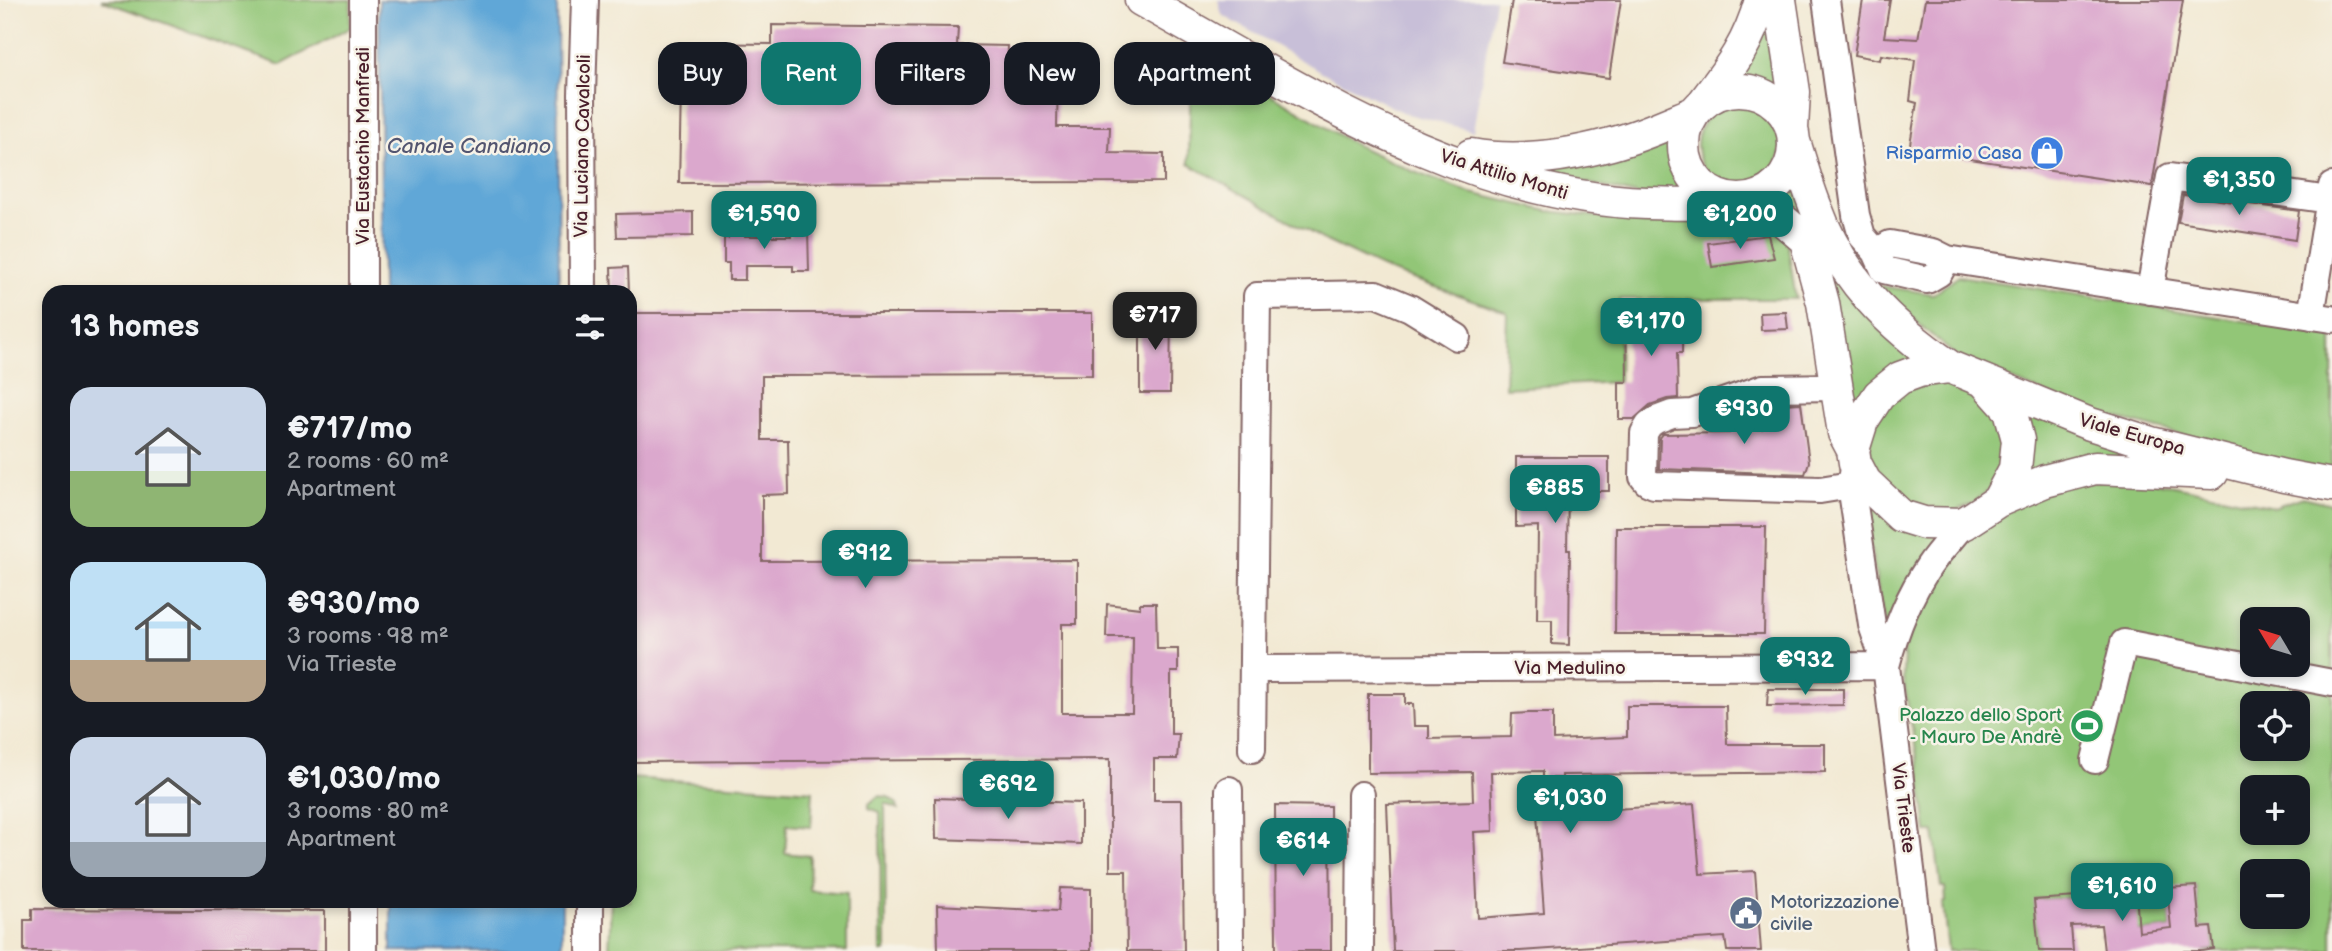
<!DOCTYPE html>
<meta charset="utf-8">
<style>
:root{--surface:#171b24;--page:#242831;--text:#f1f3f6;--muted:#9ea1a6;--accent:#0f766e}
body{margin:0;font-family:"Balsamiq Sans",sans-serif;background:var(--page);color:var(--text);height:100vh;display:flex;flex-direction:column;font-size:26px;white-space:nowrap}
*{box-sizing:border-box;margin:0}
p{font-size:23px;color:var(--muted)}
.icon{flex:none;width:38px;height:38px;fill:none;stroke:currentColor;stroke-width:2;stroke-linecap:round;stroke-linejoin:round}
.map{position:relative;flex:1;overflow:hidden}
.side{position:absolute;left:42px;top:285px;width:595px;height:623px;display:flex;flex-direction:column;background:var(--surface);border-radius:21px;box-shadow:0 4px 10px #0003}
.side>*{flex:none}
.guide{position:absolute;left:658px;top:42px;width:665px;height:63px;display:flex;gap:14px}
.needle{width:46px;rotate:308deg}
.buttons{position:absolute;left:2240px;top:607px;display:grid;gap:14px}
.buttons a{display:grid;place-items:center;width:70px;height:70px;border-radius:14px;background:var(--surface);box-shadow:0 4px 10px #0003;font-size:35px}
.price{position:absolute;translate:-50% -60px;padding:0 16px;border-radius:14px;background:var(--accent);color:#fff;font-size:23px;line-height:46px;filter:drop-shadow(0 2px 4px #0008)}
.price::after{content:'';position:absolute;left:50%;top:42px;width:21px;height:16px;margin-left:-10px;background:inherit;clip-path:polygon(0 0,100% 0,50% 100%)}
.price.on{background:#222;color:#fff}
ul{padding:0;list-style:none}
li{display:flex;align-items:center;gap:21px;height:175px;padding:0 28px}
li span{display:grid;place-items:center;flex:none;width:196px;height:140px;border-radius:21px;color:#555}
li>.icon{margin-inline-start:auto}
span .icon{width:84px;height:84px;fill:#fffc;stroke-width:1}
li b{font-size:30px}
h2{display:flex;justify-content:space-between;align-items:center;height:84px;padding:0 28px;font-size:30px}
.chip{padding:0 24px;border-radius:21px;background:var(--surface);box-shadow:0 4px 10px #0003;font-size:24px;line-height:63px}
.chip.on{background:var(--accent);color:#fff}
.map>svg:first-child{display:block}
.industrial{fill:#c8bfd8}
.green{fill:#92c677;stroke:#6e7251;stroke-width:2;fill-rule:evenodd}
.water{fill:#61a7d7;stroke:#566381;stroke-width:2}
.building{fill:#dba8cd}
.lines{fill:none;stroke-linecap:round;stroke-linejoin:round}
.minor-casing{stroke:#856666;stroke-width:30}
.major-casing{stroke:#856666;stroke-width:35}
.minor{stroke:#fff;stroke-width:26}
.major{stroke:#fff;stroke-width:32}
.labels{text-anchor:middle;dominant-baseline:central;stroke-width:5;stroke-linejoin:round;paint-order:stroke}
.street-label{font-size:19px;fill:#4a1f2b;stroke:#f7f3e8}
.shop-label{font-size:19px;fill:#366cbe;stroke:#f7f3e8;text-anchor:end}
.leisure-label{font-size:19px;fill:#27864d;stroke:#f7f3e8;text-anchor:end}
.service-label{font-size:19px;fill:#4e5e75;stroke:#f7f3e8;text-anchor:start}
.water-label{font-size:21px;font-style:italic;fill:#535570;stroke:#f7f3e8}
</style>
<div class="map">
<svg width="2332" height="951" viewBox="0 0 2332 951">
<rect width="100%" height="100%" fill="#f7f3e8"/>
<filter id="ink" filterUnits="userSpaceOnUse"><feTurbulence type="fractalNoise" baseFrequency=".0143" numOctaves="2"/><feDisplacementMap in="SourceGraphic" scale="14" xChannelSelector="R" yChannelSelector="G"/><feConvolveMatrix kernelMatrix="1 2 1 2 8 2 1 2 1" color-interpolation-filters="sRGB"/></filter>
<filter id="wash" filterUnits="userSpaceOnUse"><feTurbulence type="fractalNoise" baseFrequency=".00686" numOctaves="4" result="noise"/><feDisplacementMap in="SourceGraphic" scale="28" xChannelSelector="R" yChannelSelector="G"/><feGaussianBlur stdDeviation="1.57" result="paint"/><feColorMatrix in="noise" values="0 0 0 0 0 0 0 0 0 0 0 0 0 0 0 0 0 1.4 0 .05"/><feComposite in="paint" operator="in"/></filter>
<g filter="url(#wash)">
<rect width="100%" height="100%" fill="#f2e9d3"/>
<path class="industrial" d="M1218 0H1495L1473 131 1404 113 1324 73 1222 15Z"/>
<path class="green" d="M101 0H351L350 28 281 65Z
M1773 12 1781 91 1753 79 1737 78Z
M1191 47 1354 144 1412 171 1467 192 1548 211 1647 222 1755 217 1786 234 1796 299H1620L1619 382 1505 388 1507 312 1390 271 1326 241 1189 164Z
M1697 145a42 42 0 1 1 84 0a42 42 0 1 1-84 0Z
M1671 133C1671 159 1675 178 1692 198L1641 196 1514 165Z
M1794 173 1925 358 1853 424 1829 288 1771 204 1783 193Z
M1959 276 2332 335V474L2085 410 1957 357 1874 285 1933 294Z
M1957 378 1994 405 2006 449 1989 490 1972 504 1951 512 1908 507 1876 476 1869 455 1870 432 1892 392Z
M2017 408 2180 457 2022 478Z
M2136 478 2274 507 2302 497 2332 504V951H2203L2214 948 2211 927 2200 928 2196 886 2168 889 2171 928 2102 936 2136 893 2035 900 2039 951H1948L1943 903 1946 902 1945 887H1941L1934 832H1927L1920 773 1903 678 1904 651 1912 620 1933 577 1961 543 1989 516 2069 482ZM2252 620H2298V665H2252ZM2252 704H2298V749H2252ZM2252 788H2298V833H2252ZM2252 872H2298V917H2252Z
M1862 499 1940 536 1886 634Z
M630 778 813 791 811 827 787 825 785 853 810 856 809 890 847 893V951H609L611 901H630Z
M878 796 888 797 897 804 898 809 885 803 886 951H881L880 812 869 808V804Z"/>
<path class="water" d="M379 0H557L559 292H382Z
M391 901H562V951H391Z"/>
<g id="blocks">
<path class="building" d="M1512 0H1621L1609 78 1502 62Z
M1863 0H1890L1884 37 1918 39 1925 0H2183L2152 186 1909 150 1917 103 1910 101 1915 60 1881 55 1880 60 1854 55Z
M772 25 958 27 957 45 1008 46 1007 73H1058L1057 127H1110L1109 153 1164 154V182L679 183 682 43 772 44Z
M2183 195 2299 211 2295 240 2178 222Z
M693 212V236L617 237 616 214Z
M728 221H745V236H791V229L808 230 809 271H793V266H745V280H729V263H724V238H728Z
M1768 235 1774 258 1712 267 1708 243Z
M628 267 629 292H612L611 268Z
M1683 305 1682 353H1677L1678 398 1667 399 1650 405 1634 419H1619V382H1627L1626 308Z
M1140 310 1171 311 1170 393H1140Z
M1786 312 1788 329 1761 330 1760 313Z
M630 313H1092V375L762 376V440H788L789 494 762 495V561L1077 560V624H1062V713H1132L1133 637H1106L1107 604 1140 608V603H1156L1157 649H1178V672H1171V734H1179L1177 759H1154V800H1182L1184 951H1127L1126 871H1110V759L630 762Z
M1801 403 1809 462 1805 474 1659 469 1660 438 1663 434 1729 433V431L1762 429 1763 405Z
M1516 457H1609V491H1568L1567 550H1570L1569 645 1552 644V620H1537L1538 526 1516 527Z
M1616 527H1766L1764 634H1615Z
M1768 689H1843V705L1767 706Z
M1368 694H1405V704H1413L1414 726H1429V739L1511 737 1512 714 1529 713H1553V740L1627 737V706H1726L1727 744H1825V772L1562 775V778H1543V771L1491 772 1493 831 1474 832 1478 918 1544 913 1537 814 1694 804 1700 874 1755 871 1761 951H1727L1725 937 1520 951H1393L1387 804 1473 801 1472 772 1368 773Z
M935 798 1081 803V844L936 839Z
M1275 805 1330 806 1331 951H1276Z
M2196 886 2200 928 2211 927 2214 949 2203 951H2104L2101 925 2071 926 2073 951H2039L2034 900 2136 893 2139 932 2171 928 2167 888Z
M1060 888 1091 889V951H938L937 905 1058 911Z
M32 909 325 911V951H24V920H32Z"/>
</g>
</g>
<g filter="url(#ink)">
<use href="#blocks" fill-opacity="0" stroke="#856666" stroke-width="2"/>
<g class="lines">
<g class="minor-casing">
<path id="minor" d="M1826 0 1856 215 1862 236 1876 252
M1947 259 1939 273 1927 280 1884 270 1876 252 1890 244 1933 252 1947 259 2332 319
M2150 291 2170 177 2330 200
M363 292V0
M583 292 582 94 585 0
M2311 316 2332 186
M1837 387 1763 388 1692 413 1672 414 1656 420 1649 425 1644 433 1643 477 1647 482 1654 485 1820 490 1851 485
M1855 463 1851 485 1872 625 1886 666 1921 951
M1886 666C1895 631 1908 597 1929 566 1939 551 1952 538 1963 524
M1254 669 1886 666
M1252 749 1257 296 1376 294 1410 308 1457 337
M2095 760 2124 643 2332 683
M1229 790 1230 951
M590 901V951
M363 951V901
M1360 951 1361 795"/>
</g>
<g class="major-casing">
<path id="major" d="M1141 0C1300 88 1460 196 1647 203 1674 204 1699 205 1726 200
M1780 0 1794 92 1792 129
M1684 145a55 55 0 1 1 110 0a55 55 0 1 1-110 0Z
M1704 102C1731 67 1749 43 1761 0
M1794 141C1801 163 1807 186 1816 208 1842 279 1889 325 1950 367
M1471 155C1517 163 1567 156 1611 144 1639 137 1667 124 1693 113
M1750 200 1784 221 1806 240 1823 303 1844 433 1853 450
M1985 382 2010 410 2018 440 2015 469 1998 501 1963 524 1924 523 1901 516 1865 482 1855 463 1853 450 1862 421 1879 395 1900 378 1919 371 1950 367 2087 423 2151 443 2284 476 2332 485
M1998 501 2045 481 2095 468 2212 473"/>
</g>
<use href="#minor" class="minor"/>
<use href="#major" class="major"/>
</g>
</g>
<defs>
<g id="shop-disc" transform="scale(1.75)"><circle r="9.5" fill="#3f7fe0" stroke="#f7f3e8"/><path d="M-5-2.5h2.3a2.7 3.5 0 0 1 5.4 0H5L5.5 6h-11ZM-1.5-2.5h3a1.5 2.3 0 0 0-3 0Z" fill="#fff"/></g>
<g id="stadium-disc" transform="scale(1.75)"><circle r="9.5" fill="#2e9e5b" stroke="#f7f3e8"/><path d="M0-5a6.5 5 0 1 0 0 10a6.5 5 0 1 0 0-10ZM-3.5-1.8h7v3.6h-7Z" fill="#fff"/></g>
<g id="civic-disc" transform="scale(1.75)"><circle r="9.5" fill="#5c6f8a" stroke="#f7f3e8"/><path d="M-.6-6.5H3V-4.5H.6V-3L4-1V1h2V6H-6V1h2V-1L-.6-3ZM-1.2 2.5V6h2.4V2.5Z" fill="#fff"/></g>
</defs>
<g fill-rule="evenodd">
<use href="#shop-disc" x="2047" y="153"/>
<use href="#stadium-disc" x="2087" y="726"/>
<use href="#civic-disc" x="1746" y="913"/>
</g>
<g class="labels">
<g class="street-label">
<text transform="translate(363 146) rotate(-90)">Via Eustachio Manfredi</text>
<text transform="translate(583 146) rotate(-89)">Via Luciano Cavalcoli</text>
<text transform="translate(1504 175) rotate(17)">Via Attilio Monti</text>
<text transform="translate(2132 435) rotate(16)">Viale Europa</text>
<text x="1570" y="668">Via Medulino</text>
<text transform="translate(1903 808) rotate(83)">Via Trieste</text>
</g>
<g class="shop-label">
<text x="2022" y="153">Risparmio Casa</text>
</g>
<g class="leisure-label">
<text x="2062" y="715">Palazzo dello Sport<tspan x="2062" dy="22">- Mauro De Andrè</tspan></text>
</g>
<g class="service-label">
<text x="1770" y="902">Motorizzazione<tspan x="1770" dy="22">civile</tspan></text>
</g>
<g class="water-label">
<text x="469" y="146">Canale Candiano</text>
</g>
</g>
</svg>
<div class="buttons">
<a><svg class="needle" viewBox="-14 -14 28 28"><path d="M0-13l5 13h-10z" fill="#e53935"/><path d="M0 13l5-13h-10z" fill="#9ea1a6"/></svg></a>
<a><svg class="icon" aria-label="locate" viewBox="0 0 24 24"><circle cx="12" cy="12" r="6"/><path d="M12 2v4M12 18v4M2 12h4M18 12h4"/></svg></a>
<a>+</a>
<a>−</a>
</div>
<b class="price" style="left:2239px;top:217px">€1,350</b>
<b class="price" style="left:764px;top:251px">€1,590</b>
<b class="price" style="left:1740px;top:251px">€1,200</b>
<b class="price on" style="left:1155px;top:352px">€717</b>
<b class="price" style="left:1651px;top:358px">€1,170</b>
<b class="price" style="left:1744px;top:446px">€930</b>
<b class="price" style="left:1555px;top:525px">€885</b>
<b class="price" style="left:865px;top:590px">€912</b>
<b class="price" style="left:1805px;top:697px">€932</b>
<b class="price" style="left:1008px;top:821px">€692</b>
<b class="price" style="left:1570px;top:835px">€1,030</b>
<b class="price" style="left:1303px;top:878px">€614</b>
<b class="price" style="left:2122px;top:923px">€1,610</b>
<div class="guide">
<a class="chip">Buy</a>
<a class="chip on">Rent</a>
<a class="chip">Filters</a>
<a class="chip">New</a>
<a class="chip">Apartment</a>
</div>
<section class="side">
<h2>13 homes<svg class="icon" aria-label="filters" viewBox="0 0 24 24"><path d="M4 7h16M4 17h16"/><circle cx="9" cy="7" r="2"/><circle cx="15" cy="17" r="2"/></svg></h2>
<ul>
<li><span style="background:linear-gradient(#c9d6e8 60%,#8fb573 0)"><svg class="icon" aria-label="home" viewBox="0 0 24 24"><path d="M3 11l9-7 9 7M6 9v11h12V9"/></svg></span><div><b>€717/mo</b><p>2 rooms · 60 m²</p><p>Apartment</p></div></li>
<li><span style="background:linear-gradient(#bfe0f5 70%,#b9a48a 0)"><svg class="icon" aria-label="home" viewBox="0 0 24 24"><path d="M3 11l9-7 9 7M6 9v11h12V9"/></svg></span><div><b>€930/mo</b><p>3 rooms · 98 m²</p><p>Via Trieste</p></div></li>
<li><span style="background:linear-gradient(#c9d6e8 75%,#9aa5b1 0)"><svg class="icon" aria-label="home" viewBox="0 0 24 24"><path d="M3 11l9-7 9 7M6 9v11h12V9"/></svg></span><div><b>€1,030/mo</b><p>3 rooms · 80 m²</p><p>Apartment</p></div></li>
</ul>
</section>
</div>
